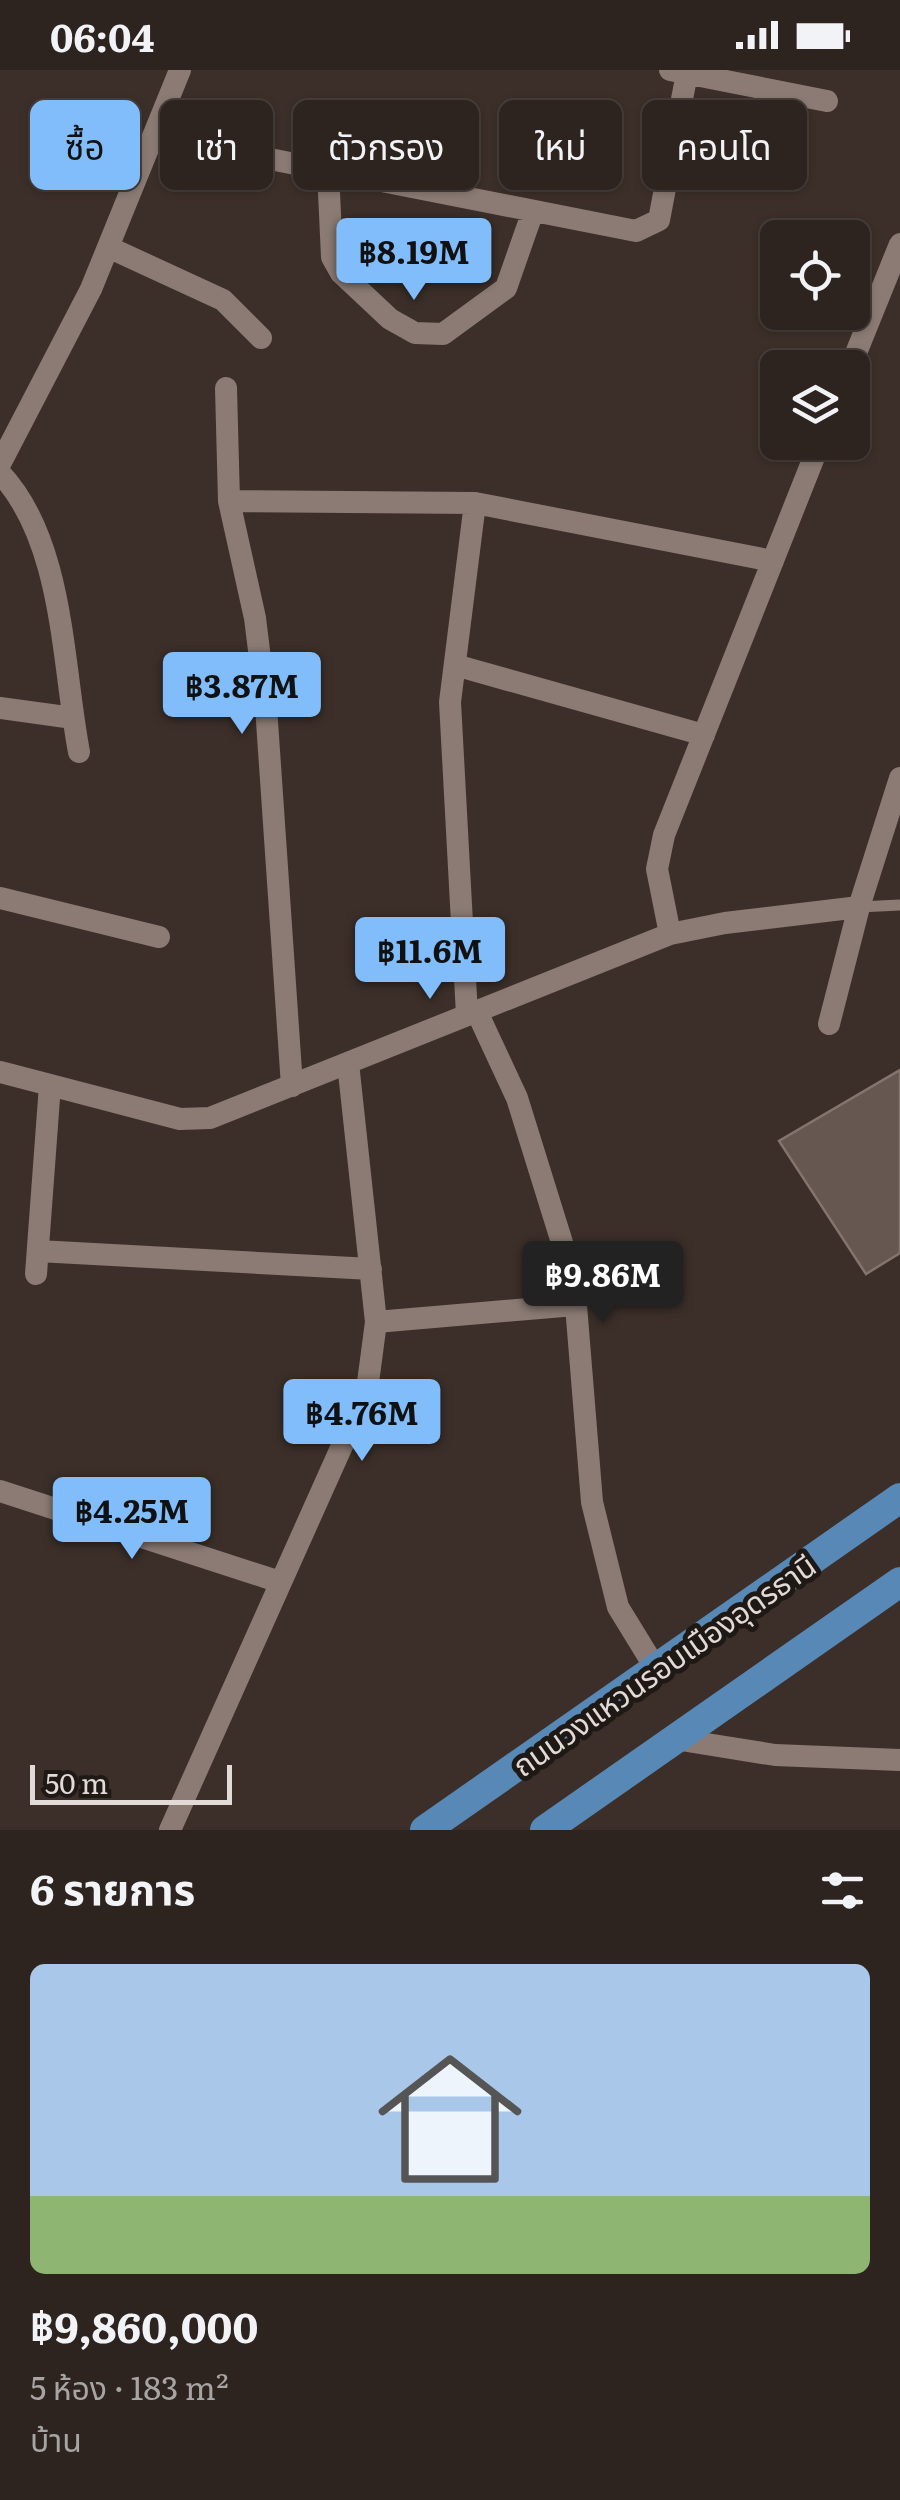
<!DOCTYPE html>
<html lang="th">
<meta charset="utf-8">
<style>
:root{--surface:#2d231f;--page:#392f2c;--text:#f1f3f6;--muted:#a7a4a4;--line:#48403d;--accent:#80bdfa}
body{margin:0;font-family:Literata,"Noto Sans Thai",serif;background:var(--page);color:var(--text);height:100vh;display:flex;flex-direction:column;font-size:38px;white-space:nowrap}
*{box-sizing:border-box;margin:0}
p{font-size:32px;color:var(--muted)}
.icon{flex:none;width:55px;height:55px;fill:none;stroke:currentColor;stroke-width:2;stroke-linecap:round;stroke-linejoin:round}
.map{position:relative;height:1760px;overflow:hidden}
.details{display:flex;flex-direction:column;background:var(--surface);flex:1}
.details>*{flex:none}
.guide{position:absolute;left:30px;top:30px;width:840px;height:90px;display:flex;gap:20px}
.controls{position:absolute;left:760px;top:150px;display:grid;gap:20px}
.controls a{display:grid;place-items:center;width:110px;height:110px;border-radius:15px;background:var(--surface);box-shadow:0 2px 8px #0004,0 0 0 2px var(--line);font-size:50px}
.scale{position:absolute;left:30px;bottom:25px;width:202px;box-sizing:border-box;padding-left:10px;border:5px solid #e2dad6;border-top:0;font-size:28px;line-height:35px;white-space:nowrap;color:#e2dad6;-webkit-text-stroke:8px #1f1916;paint-order:stroke}
.price{position:absolute;translate:-50% -85px;padding:0 22px;border-radius:10px;background:var(--accent);color:#111;font-size:32px;line-height:65px;filter:drop-shadow(0 2px 5px #0008)}
.price::after{content:'';position:absolute;left:50%;top:60px;width:30px;height:22px;margin-left:-15px;background:inherit;clip-path:polygon(0 0,100% 0,50% 100%)}
.price.current{background:#222;color:#fff}
ul{padding:0;list-style:none}
li{display:grid;align-content:center;gap:20px;height:530px;padding:0 30px}
li+li{border-top:2px solid var(--line)}
li span{display:grid;place-items:center;height:310px;border-radius:15px;color:#555}
li>.icon{margin-inline-start:auto}
span .icon{width:180px;height:180px;fill:#fffc;stroke-width:1}
li b{font-size:42px}
h2{display:flex;justify-content:space-between;align-items:center;height:120px;padding:0 30px;font-size:42px}
.pill{padding:0 35px;border-radius:15px;background:var(--surface);box-shadow:0 2px 8px #0004,0 0 0 2px var(--line);font-size:35px;line-height:90px}
.pill.current{background:var(--accent);color:#111}
.status{display:flex;justify-content:space-between;align-items:center;height:70px;padding:0 50px;background:var(--surface);direction:ltr}
.status svg{height:28px;fill:currentColor}
.map>svg:first-child{display:block}
.building{fill:#665750;stroke:#83746d;stroke-width:2.5}
.lines{fill:none;stroke-linecap:round;stroke-linejoin:round}
.service{stroke:#8b7b74;stroke-width:11}
.minor{stroke:#8b7b74;stroke-width:22}
.primary{stroke:#5788b6;stroke-width:30}
.labels{text-anchor:middle;dominant-baseline:central;stroke-width:10;stroke-linejoin:round;paint-order:stroke}
.street-label{font-size:30px;fill:#e2dad6;stroke:#1f1916}
</style>
<div class="status"><b>06:04</b><svg viewBox="0 0 49 12"><path d="M0 12V9h3v3zM5 12V6h3v6zM10 12V3h3v9zM15 12V0h3v12zM26 1h20v11H26zM47 4h2v5h-2z"/></svg></div>
<div class="map">
<svg width="900" height="1760" viewBox="0 0 900 1760">
<rect width="100%" height="100%" fill="#3c2f29"/>
<path class="building" d="M900 1000V1183L866 1204 779 1071Z"/>
<g class="lines">
<path class="service" d="M859 837 900 835"/>
<path class="minor" d="M670 0 827 31
M153 66 636 161 659 150 687 3
M328 101 332 187 341 203 390 249 415 263 443 264 506 218 533 141
M108 177 223 230 261 268
M850 298 900 174
M226 318 229 431 255 548 266 637 292 1016
M0 394 91 219 180 0
M0 403C64 471 62 592 79 682
M229 431 475 433 773 491
M455 595 704 665
M0 638 73 648
M0 828 159 867
M670 864 657 799 664 765 820 372
M477 942 517 1028 574 1211 592 1432 618 1537 656 1599
M467 945 450 632 475 433
M829 954 859 837 900 708
M0 1002 180 1049 210 1048 670 864 725 853 859 837
M38 1181 371 1199
M36 1204 50 1015
M376 1252 575 1235
M0 1421 280 1512
M675 1669 775 1685 900 1690
M170 1760 367 1320 376 1252 348 993"/>
<path class="primary" d="M425 1760 900 1428
M545 1760 900 1512"/>
</g>
<g class="labels">
<g class="street-label">
<text transform="translate(663 1594) rotate(-35)">ถนนวงแหวนรอบเมืองอุดรธานี</text>
</g>
</g>
</svg>
<div class="controls">
<a><svg class="icon" aria-label="locate" viewBox="0 0 24 24"><circle cx="12" cy="12" r="6"/><path d="M12 2v4M12 18v4M2 12h4M18 12h4"/></svg></a>
<a><svg class="icon" aria-label="layers" viewBox="0 0 24 24"><path d="M12 4l9 5-9 5-9-5zM3 14l9 5 9-5"/></svg></a>
</div>
<div class="scale">50 m</div>
<b class="price" style="left:414px;top:233px">฿8.19M</b>
<b class="price" style="left:242px;top:667px">฿3.87M</b>
<b class="price" style="left:430px;top:932px">฿11.6M</b>
<b class="price current" style="left:603px;top:1256px">฿9.86M</b>
<b class="price" style="left:362px;top:1394px">฿4.76M</b>
<b class="price" style="left:132px;top:1492px">฿4.25M</b>
<div class="guide">
<a class="pill current">ซื้อ</a>
<a class="pill">เช่า</a>
<a class="pill">ตัวกรอง</a>
<a class="pill">ใหม่</a>
<a class="pill">คอนโด</a>
</div>
</div>
<section class="details">
<h2>6 รายการ<svg class="icon" aria-label="filters" viewBox="0 0 24 24"><path d="M4 7h16M4 17h16"/><circle cx="9" cy="7" r="2"/><circle cx="15" cy="17" r="2"/></svg></h2>
<ul>
<li><span style="background:linear-gradient(#a9c7e8 75%,#8fb573 0)"><svg class="icon" aria-label="home" viewBox="0 0 24 24"><path d="M3 11l9-7 9 7M6 9v11h12V9"/></svg></span><div><b>฿9,860,000</b><p>5 ห้อง · 183 m²</p><p>บ้าน</p></div></li>
</ul>
</section>
